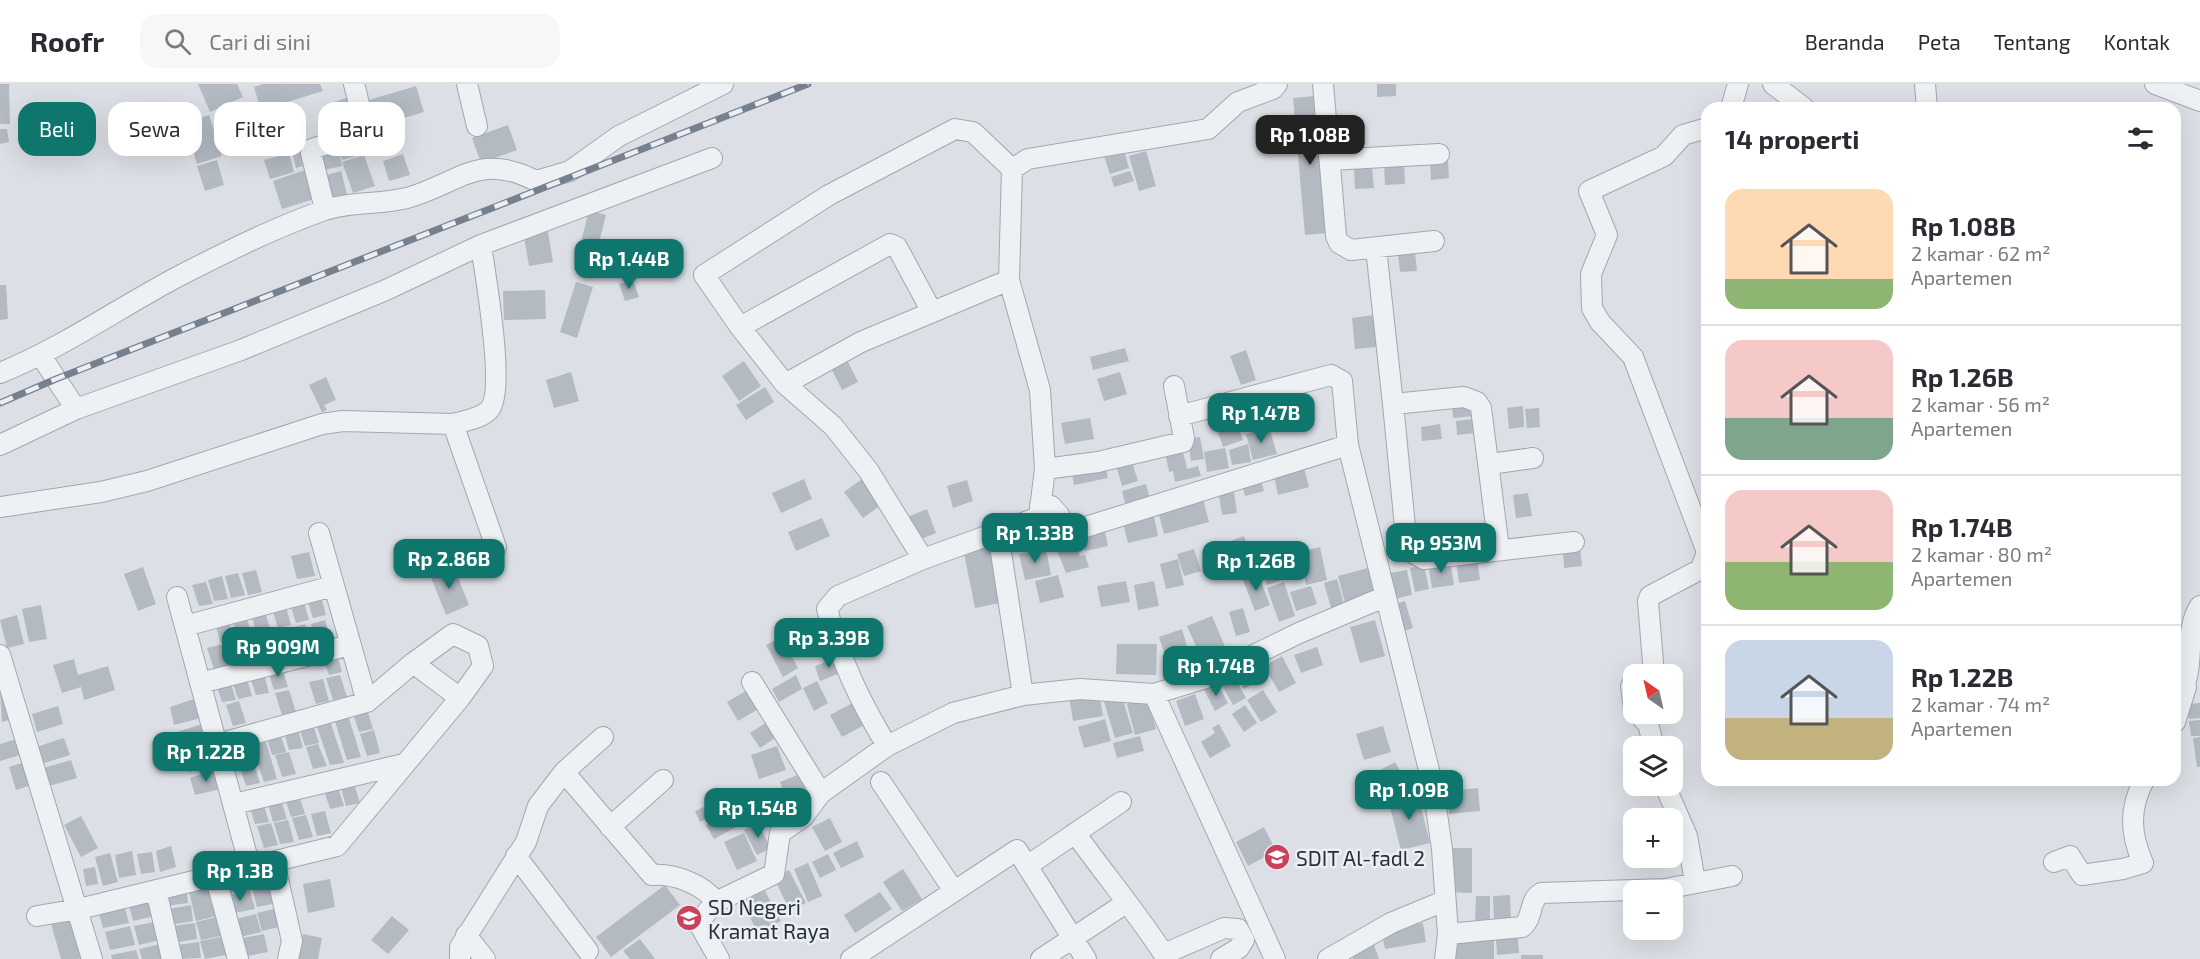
<!DOCTYPE html>
<html lang="id">
<meta charset="utf-8">
<style>
:root{--surface:#fff;--page:#f7f7f7;--text:#2b2b33;--muted:#7c7c81;--line:#e1e1e2;--accent:#0f766e}
body{margin:0;font-family:"Exo 2",sans-serif;background:var(--page);color:var(--text);height:100vh;display:flex;flex-direction:column;font-size:22px;white-space:nowrap}
*{box-sizing:border-box;margin:0}
p{font-size:20px;color:var(--muted)}
.icon{flex:none;width:33px;height:33px;fill:none;stroke:currentColor;stroke-width:2;stroke-linecap:round;stroke-linejoin:round}
.map{position:relative;flex:1;overflow:hidden}
.drawer{position:absolute;left:1701px;top:18px;width:480px;height:684px;display:flex;flex-direction:column;background:var(--surface);border-radius:18px;box-shadow:0 6px 24px #0002}
.drawer>*{flex:none}
.top-card{position:absolute;left:18px;top:18px;width:570px;height:54px;display:flex;gap:12px}
.needle{width:39px;rotate:326deg}
.tools{position:absolute;left:1623px;top:580px;display:grid;gap:12px}
.tools a{display:grid;place-items:center;width:60px;height:60px;border-radius:12px;background:var(--surface);box-shadow:0 6px 24px #0002;font-size:30px}
.price{position:absolute;translate:-50% -51px;padding:0 14px;border-radius:12px;background:var(--accent);color:#fff;font-size:20px;line-height:39px;filter:drop-shadow(0 2px 3px #0008)}
.price::after{content:'';position:absolute;left:50%;top:36px;width:18px;height:14px;margin-left:-9px;background:inherit;clip-path:polygon(0 0,100% 0,50% 100%)}
.price.on{background:#222;color:#fff}
ul{padding:0;list-style:none}
li{display:flex;align-items:center;gap:18px;height:150px;padding:0 24px}
li+li{border-top:2px solid var(--line)}
li span{display:grid;place-items:center;flex:none;width:168px;height:120px;border-radius:18px;color:#555}
li>.icon{margin-inline-start:auto}
span .icon{width:72px;height:72px;fill:#fffc;stroke-width:1}
li b{font-size:26px}
h2{display:flex;justify-content:space-between;align-items:center;height:72px;padding:0 24px;font-size:26px}
.tag{padding:0 21px;border-radius:18px;background:var(--surface);box-shadow:0 6px 24px #0002;font-size:21px;line-height:54px}
.tag.on{background:var(--accent);color:#fff}
header{display:flex;align-items:center;gap:36px;box-sizing:border-box;height:84px;padding:0 30px;background:var(--surface);border-bottom:2px solid var(--line)}
header strong{font-size:28px}
nav{display:flex;gap:33px;margin-inline-start:auto;font-size:21px}
.search{width:420px;height:54px;background:var(--page);display:flex;align-items:center;gap:15px;box-sizing:border-box;padding:0 21px;border-radius:18px;color:var(--muted);font-size:22px}
.map>svg:first-child{display:block}
.building{fill:#b3bac2}
.lines{fill:none;stroke-linecap:round;stroke-linejoin:round}
.minor-casing{stroke:#a2a7af;stroke-width:22}
.minor{stroke:#eef1f4;stroke-width:20}
.rail-casing{stroke:#76808f;stroke-width:7}
.rail{stroke:#ebeff4;stroke-width:4.5;stroke-dasharray:14;stroke-linecap:butt}
.labels{text-anchor:middle;dominant-baseline:central;stroke-width:5;stroke-linejoin:round;paint-order:stroke}
.poi-label{font-size:21px;fill:#262f3b;stroke:#ebeff4;text-anchor:start}
</style>
<header>
<strong>Roofr</strong>
<div class="search"><svg class="icon" aria-label="search" viewBox="0 0 24 24"><circle cx="10" cy="10" r="6"/><path d="M15 15l6 6"/></svg>Cari di sini</div>
<nav><a>Beranda</a><a>Peta</a><a>Tentang</a><a>Kontak</a></nav>
</header>
<div class="map">
<svg width="2200" height="875" viewBox="0 0 2200 875">
<rect width="100%" height="100%" fill="#dce0e6"/>
<path class="building" d="M0 0H9L10 40H0Z
M198 0H237L243 13 210 28Z
M263 0H320L323 7 284 19 293 52 271 59 254 3Z
M1377 0H1396V12L1377 13Z
M416 2 424 28 377 42 369 16Z
M353 12 360 35 340 41 334 18Z
M1315 12 1327 149 1305 151 1293 14Z
M209 31 222 72 197 80 184 39Z
M508 41 517 66 481 79 472 54Z
M0 45H7L9 58 0 60Z
M364 51 368 69 342 76 337 57Z
M338 62 342 82 319 87 315 67Z
M305 63 310 80 296 84 292 67Z
M1124 66 1129 84 1110 90 1104 72Z
M1146 67 1156 102 1139 107 1129 72Z
M289 69 294 88 270 95 264 76Z
M403 70 410 91 389 97 383 77Z
M364 71 375 102 353 109 342 78Z
M217 76 224 101 205 107 197 82Z
M1430 76H1448L1449 94 1431 96Z
M1404 80 1405 100 1385 101 1384 81Z
M1372 84 1374 104 1355 105 1354 85Z
M308 85 317 114 282 125 273 97Z
M341 87 348 114 330 118 323 92Z
M1130 87 1134 97 1114 103 1111 93Z
M589 126 606 131 591 190 574 186Z
M547 142 553 178 529 182 523 147Z
M1415 168 1417 187 1400 188 1398 170Z
M633 196 639 213 625 217 619 200Z
M576 198 593 203 577 254 560 248Z
M0 201H6L8 235 0 236Z
M545 206 546 235 504 236 503 207Z
M1374 231 1377 263 1355 265 1352 234Z
M1125 264 1129 277 1093 286 1090 273Z
M1246 266 1256 296 1241 301 1230 272Z
M847 276 858 298 842 306 831 284Z
M744 277 761 302 739 317 722 292Z
M571 288 579 317 554 324 546 296Z
M1120 288 1127 310 1104 317 1097 295Z
M326 293 336 316 324 321 327 326 322 328 309 301Z
M765 303 774 318 746 336 736 321Z
M1471 317 1473 332 1453 334 1452 319Z
M1523 322 1524 343 1509 345 1507 324Z
M1539 324 1540 343 1527 344 1525 325Z
M1090 334 1094 355 1065 360 1061 339Z
M1473 335 1475 349 1457 351 1456 337Z
M1236 338 1243 356 1223 363 1217 345Z
M1440 340 1442 355 1422 357 1421 343Z
M1269 343 1277 370 1253 376 1246 350Z
M1200 353 1204 375 1191 377 1188 355Z
M1181 359 1187 385 1198 382 1201 392 1175 398 1173 387 1169 388 1164 363Z
M1248 360 1251 378 1232 381 1229 366Z
M1225 364 1229 384 1207 388 1204 368Z
M1130 372 1138 397 1122 402 1115 378Z
M1105 379 1108 394 1074 401 1071 385Z
M1303 380 1309 403 1278 411 1273 387Z
M1260 393 1264 407 1245 412 1241 397Z
M804 395 812 415 781 429 772 409Z
M862 395 881 421 863 434 844 408Z
M967 396 973 417 953 424 947 402Z
M1146 400 1150 415 1126 423 1122 407Z
M1233 401 1237 429 1222 431 1218 404Z
M1528 409 1532 432 1516 434 1513 411Z
M1203 415 1209 438 1164 450 1158 427Z
M927 425 936 449 914 458 905 434Z
M1153 428 1158 452 1128 459 1122 435Z
M822 434 830 452 796 467 788 448Z
M1104 443 1108 462 1085 467 1080 449Z
M1244 452 1254 478 1233 487 1222 460Z
M1075 453 1080 472 1085 471 1089 483 1066 489 1054 459Z
M988 459 1000 519 975 524 963 464Z
M1320 463 1327 496 1306 501 1299 468Z
M1580 463 1582 482 1564 484 1563 464Z
M1046 465 1051 491 1025 496 1019 470Z
M1194 465 1201 487 1184 492 1177 470Z
M309 468 315 492 297 495 291 472Z
M1281 468 1289 493 1267 501 1258 476Z
M1477 473 1480 496 1459 499 1456 477Z
M1178 475 1184 501 1166 505 1160 480Z
M1450 476 1454 501 1432 504 1428 479Z
M453 481 469 521 446 531 430 491Z
M1424 481 1429 505 1415 508 1410 484Z
M143 483 156 520 138 527 124 490Z
M1372 483 1379 509 1345 519 1338 492Z
M256 486 262 508 248 511 242 489Z
M1407 486 1412 511 1389 516 1384 490Z
M238 489 245 511 231 514 225 492Z
M1258 490 1270 521 1255 527 1243 496Z
M1058 491 1064 513 1040 519 1035 497Z
M222 492 228 515 214 517 208 496Z
M1337 495 1344 520 1331 524 1324 499Z
M1126 497 1130 518 1101 523 1097 502Z
M1154 497 1159 522 1138 526 1134 501Z
M206 498 213 520 199 522 192 501Z
M1284 498 1295 532 1279 538 1267 504Z
M1311 502 1317 520 1296 527 1290 508Z
M320 508 326 531 313 534 306 512Z
M303 514 309 536 296 539 289 517Z
M1405 517 1413 544 1397 549 1389 522Z
M285 519 291 541 278 544 271 522Z
M41 521 47 555 29 558 22 525Z
M1243 524 1250 548 1236 552 1229 528Z
M264 525 271 547 257 550 250 528Z
M245 527 251 550 238 553 231 531Z
M17 531 24 560 7 564 0 536Z
M825 531 832 555 806 563 799 540Z
M1212 532 1226 565 1202 576 1187 542Z
M228 534 234 556 221 559 214 537Z
M325 536 332 559 318 561 311 540Z
M1375 536 1385 572 1360 579 1350 543Z
M305 540 312 563 298 565 292 544Z
M1182 545 1192 580 1170 587 1159 553Z
M284 546 291 569 277 571 270 550Z
M268 550 275 572 261 575 254 553Z
M251 552 258 575 244 578 237 556Z
M781 553 798 584 783 593 766 561Z
M236 557 243 580 229 582 223 565 228 582 214 585 207 564Z
M1117 560H1157L1156 591 1116 590Z
M1317 563 1323 581 1301 589 1294 571Z
M336 566 342 588 329 591 321 569Z
M1282 572 1296 599 1279 608 1264 582Z
M837 574 843 588 820 597 815 582Z
M74 575 78 591 108 582 115 606 84 616 81 603 62 609 53 581Z
M281 581 288 603 274 606 267 584Z
M1248 581 1257 597 1244 605 1235 589Z
M263 586 269 609 256 611 249 590Z
M245 589 252 612 238 615 231 593Z
M1232 589 1246 614 1233 621 1219 596Z
M340 591 347 613 333 616 326 594Z
M796 591 802 605 779 618 772 605Z
M229 594 236 616 222 618 215 597Z
M323 595 329 617 316 620 309 598Z
M817 597 828 619 814 627 803 604Z
M1217 598 1228 619 1215 627 1204 606Z
M10 603 19 633 2 638 0 606Z
M751 604 762 623 738 637 727 618Z
M289 606 296 628 282 631 275 609Z
M1263 606 1277 628 1261 638 1247 616Z
M1099 608 1103 632 1073 637 1069 613Z
M1195 610 1204 635 1185 642 1176 617Z
M1122 613 1133 649 1115 654 1104 618Z
M1147 613 1156 645 1135 651 1127 620Z
M194 615 201 634 174 641 170 623Z
M858 616 870 638 842 653 830 631Z
M239 617 246 639 233 642 226 621Z
M2200 619V634L2189 635 2187 620Z
M1245 621 1257 639 1244 648 1232 630Z
M58 622 63 640 37 648 32 630Z
M366 622 373 645 359 648 352 626Z
M347 628 361 673 347 676 333 631Z
M329 634 344 679 330 681 315 637Z
M772 635 781 650 760 664 750 649Z
M1105 635 1111 657 1084 664 1078 643Z
M2200 636V652H2191L2189 637Z
M312 637 319 659 305 662 298 640Z
M202 640 208 659 182 666 177 648Z
M1219 640 1231 662 1210 674 1201 658 1215 649 1212 644Z
M297 641 303 664 289 666 283 645Z
M1383 642 1391 668 1364 676 1356 650Z
M279 646 286 668 272 671 265 649Z
M374 646 380 669 367 672 360 650Z
M264 651 277 695 264 698 257 677 263 674 257 676 250 654Z
M1140 652 1144 667 1117 674 1113 659Z
M23 653 27 669 0 677V660Z
M2200 653V683H2197L2193 654Z
M64 654 70 671 41 680 36 663Z
M244 654 251 677 237 679 230 658Z
M318 660 327 682 313 685 306 663Z
M777 662 786 686 759 695 751 671Z
M209 663 215 681 189 688 184 670Z
M289 668 296 690 282 693 275 671Z
M31 676 38 699 16 706 9 683Z
M71 676 77 694 49 702 44 684Z
M253 677 260 699 246 702 239 681Z
M1395 678 1408 701 1367 723 1354 700Z
M215 686 221 705 195 711 190 694Z
M800 690 809 712 789 719 780 698Z
M353 696 360 719 346 722 340 700Z
M337 700 344 722 330 725 323 703Z
M1478 704 1480 727 1449 730 1447 707Z
M778 706 787 727 776 732 767 710Z
M1417 707 1430 759 1401 766 1388 715Z
M298 708 305 730 291 733 284 711Z
M280 713 287 735 273 738 267 716Z
M262 715 269 738 255 740 248 718Z
M717 717 722 728 700 738 695 727Z
M325 727 331 749 317 752 311 730Z
M729 727 738 742 714 755 706 741Z
M306 731 313 753 299 756 292 734Z
M81 732 98 764 81 773 64 741Z
M830 734 842 758 825 767 812 743Z
M288 736 294 758 280 760 274 739Z
M271 739 278 761 264 764 257 742Z
M758 739 771 764 757 771 744 746Z
M1264 743 1276 767 1248 782 1236 758Z
M744 749 757 777 737 786 724 758Z
M857 757 864 773 841 784 833 769Z
M171 762 176 783 160 788 156 767Z
M1447 764H1472V809L1448 808Z
M132 767 136 791 119 794 115 771Z
M152 768 155 788 141 790 137 770Z
M110 769 118 798 103 802 95 773Z
M828 770 836 786 820 794 812 778Z
M808 779 822 812 808 818 794 785Z
M272 780 277 799 262 803 277 800 282 818 257 823 247 786Z
M95 783 98 800 86 802 83 785Z
M903 785 922 815 902 827 883 798Z
M244 786 249 805 224 810 219 792Z
M789 786 806 819 790 827 774 794Z
M213 794 221 831 196 837 187 799Z
M330 795 335 823 308 829 303 800Z
M665 801 680 821 611 873 596 853Z
M762 801 781 837 758 849 739 813Z
M186 802 188 819 165 822 164 806Z
M250 806 255 825 229 830 224 812Z
M880 808 892 825 855 849 844 831Z
M1510 811 1511 836H1494L1493 812Z
M1476 812H1490V839H1475Z
M154 813 159 831 133 837 128 818Z
M124 820 129 839 103 844 98 826Z
M191 821 193 837 170 841 169 825Z
M283 823 288 841 262 847 257 829Z
M69 830 82 874 78 875H61L50 836Z
M256 830 261 848 236 854 231 836Z
M221 832 226 851 201 856 196 838Z
M392 832 409 846 388 870 371 856Z
M159 837 164 855 139 861 134 842Z
M195 839 197 855 173 859V842Z
M1423 839 1426 858 1385 865 1381 846Z
M130 842 135 861 110 866 105 848Z
M264 850 268 868 243 873 238 855Z
M303 850 322 854 318 875H298Z
M226 852 231 870 205 875 200 857Z
M1518 854 1519 869 1497 871 1496 856Z
M640 855 655 875H630L623 867Z
M1494 855V875H1449V856Z
M199 858 201 874 178 875 177 861Z
M1373 858 1379 875H1353L1350 865Z
M165 859 169 875H142L139 865Z
M136 866 139 875H112L111 871Z
M1521 871H1543V875H1521Z"/>
<g class="lines">
<g class="minor-casing">
<path id="minor" d="M467 0 477 42
M1323 0 1336 152 1339 159 1351 166 1434 157
M1773 0 1804 24
M1925 0 1927 24
M2155 0 2200 17
M1731 24 1738 0
M1330 76 1439 70
M325 125 311 69 312 65 366 47 354 0
M1376 164 1393 320 1464 313 1477 318 1481 324 1499 465
M740 243 890 160 897 163 932 228
M41 272 76 325 241 266 386 206 481 161 712 74
M0 289C64 263 120 223 181 191 226 168 274 144 322 127 349 117 380 121 407 114 460 99 479 67 536 97L570 87 619 52 723 0
M785 300 861 258 1009 196
M1393 320 1406 453 1411 468 1424 475 1574 458
M1179 332 1331 291 1342 297 1348 361 1433 702 1442 765 1448 850 1445 875
M453 340C464 337 479 335 488 327 507 310 485 190 481 161
M0 361 76 325
M1490 380 1533 374
M1045 385 1098 378 1183 358 1184 354 1174 302
M1040 421 1051 422 1059 431 1060 451 1348 361
M0 423 101 408 147 397 322 340 343 337 453 340 496 463
M319 449 367 618
M998 449 1023 611
M923 475 868 386 833 342 785 300 740 243 704 191 829 111 955 45 973 48 1012 85
M177 513 250 783
M185 542 333 502
M0 571 92 875
M1654 591 1648 517 1650 512 1701 485 1707 468 1633 273 1600 238 1592 224 1591 190 1607 151 1589 107 1664 72 1683 51 1707 44
M752 598 821 709
M200 599 350 561
M1634 602H1631L1634 625
M1154 610 1275 875
M2175 616C2200 587 2181 551 2200 522
M1638 630 1648 640 1654 663
M2175 638 2186 603
M218 660 367 618 413 579
M887 662C859 615 841 578 827 525L838 512 923 475 1039 433 1045 385 1040 306 1009 196 1012 85 1028 75 1208 45 1238 18 1273 5 1277 0
M564 688 603 653
M881 698 954 807
M1665 702 1687 752 1695 798
M234 720 404 680
M610 743 663 696
M1075 749C1106 792 1139 831 1167 875
M516 772 588 867
M274 778 292 857 288 875
M2054 778 2070 772 2082 791 2123 785 2143 779C2130 749 2129 725 2144 696
M1027 782 1121 718
M215 791 238 875
M156 806 172 875
M37 832 79 825 337 762 460 614 413 579 453 550 478 562 483 582 460 614
M1448 850 1522 843C1534 834 1528 817 1541 809L1665 805 1732 792
M466 851 485 875
M1164 870 1224 844 1238 845 1244 856 1239 864 1221 875
M460 875V863L526 758 538 722 564 688 652 791C673 789 703 800 716 818
M719 875 698 838 716 818 774 790 780 749 803 733 821 709 887 662 953 629 1023 611 1080 605 1154 610 1209 593 1299 549 1384 513
M851 875 1017 766 1086 875
M1041 875 1126 819
M1328 875 1391 839 1444 817"/>
</g>
<use href="#minor" class="minor"/>
<g class="rail-casing">
<path id="rail" d="M0 319 56 295 808 0"/>
</g>
<use href="#rail" class="rail"/>
</g>
<defs>
<g id="school-disc" transform="scale(1.35)"><circle r="9.5" fill="#ca415c" stroke="#ebeff4"/><path d="M0-5L7-2L0 1L-7-2ZM-4 1L0 2.5L4 1V4Q0 6-4 4Z" fill="#fff"/></g>
</defs>
<g fill-rule="evenodd">
<use href="#school-disc" x="1277" y="773"/>
<use href="#school-disc" x="689" y="834"/>
</g>
<g class="labels">
<g class="poi-label">
<text x="1296" y="773">SDIT Al-fadl 2</text>
<text x="708" y="822">SD Negeri<tspan x="708" dy="24">Kramat Raya</tspan></text>
</g>
</g>
</svg>
<div class="tools">
<a><svg class="needle" viewBox="-14 -14 28 28"><path d="M0-13l5 13h-10z" fill="#e53935"/><path d="M0 13l5-13h-10z" fill="#7c7c81"/></svg></a>
<a><svg class="icon" aria-label="layers" viewBox="0 0 24 24"><path d="M12 4l9 5-9 5-9-5zM3 14l9 5 9-5"/></svg></a>
<a>+</a>
<a>−</a>
</div>
<b class="price on" style="left:1310px;top:82px">Rp 1.08B</b>
<b class="price" style="left:629px;top:206px">Rp 1.44B</b>
<b class="price" style="left:1261px;top:360px">Rp 1.47B</b>
<b class="price" style="left:1035px;top:480px">Rp 1.33B</b>
<b class="price" style="left:1441px;top:490px">Rp 953M</b>
<b class="price" style="left:449px;top:506px">Rp 2.86B</b>
<b class="price" style="left:1256px;top:508px">Rp 1.26B</b>
<b class="price" style="left:829px;top:585px">Rp 3.39B</b>
<b class="price" style="left:278px;top:594px">Rp 909M</b>
<b class="price" style="left:1216px;top:613px">Rp 1.74B</b>
<b class="price" style="left:206px;top:699px">Rp 1.22B</b>
<b class="price" style="left:1409px;top:737px">Rp 1.09B</b>
<b class="price" style="left:758px;top:755px">Rp 1.54B</b>
<b class="price" style="left:240px;top:818px">Rp 1.3B</b>
<div class="top-card">
<a class="tag on">Beli</a>
<a class="tag">Sewa</a>
<a class="tag">Filter</a>
<a class="tag">Baru</a>
</div>
<section class="drawer">
<h2>14 properti<svg class="icon" aria-label="filters" viewBox="0 0 24 24"><path d="M4 7h16M4 17h16"/><circle cx="9" cy="7" r="2"/><circle cx="15" cy="17" r="2"/></svg></h2>
<ul>
<li><span style="background:linear-gradient(#ffd9b3 75%,#8fb573 0)"><svg class="icon" aria-label="home" viewBox="0 0 24 24"><path d="M3 11l9-7 9 7M6 9v11h12V9"/></svg></span><div><b>Rp 1.08B</b><p>2 kamar · 62 m²</p><p>Apartemen</p></div></li>
<li><span style="background:linear-gradient(#f6c9c9 65%,#7fa58c 0)"><svg class="icon" aria-label="home" viewBox="0 0 24 24"><path d="M3 11l9-7 9 7M6 9v11h12V9"/></svg></span><div><b>Rp 1.26B</b><p>2 kamar · 56 m²</p><p>Apartemen</p></div></li>
<li><span style="background:linear-gradient(#f6c9c9 60%,#8fb573 0)"><svg class="icon" aria-label="home" viewBox="0 0 24 24"><path d="M3 11l9-7 9 7M6 9v11h12V9"/></svg></span><div><b>Rp 1.74B</b><p>2 kamar · 80 m²</p><p>Apartemen</p></div></li>
<li><span style="background:linear-gradient(#c9d6e8 65%,#c2b280 0)"><svg class="icon" aria-label="home" viewBox="0 0 24 24"><path d="M3 11l9-7 9 7M6 9v11h12V9"/></svg></span><div><b>Rp 1.22B</b><p>2 kamar · 74 m²</p><p>Apartemen</p></div></li>
</ul>
</section>
</div>
